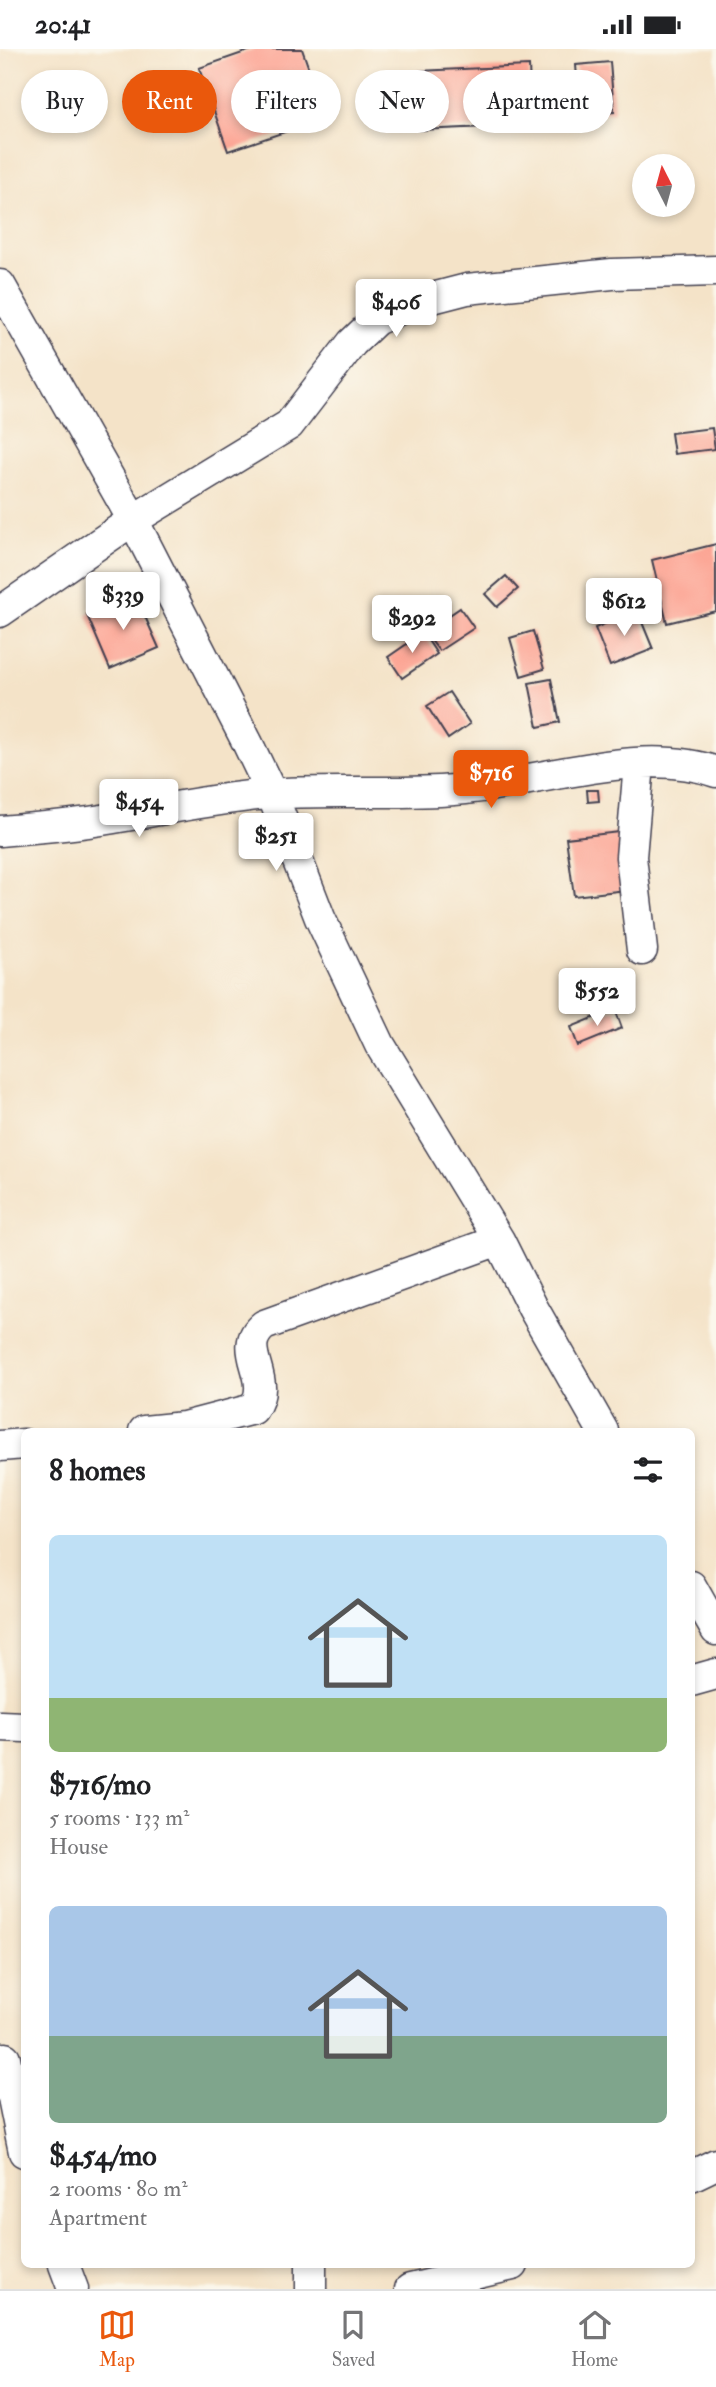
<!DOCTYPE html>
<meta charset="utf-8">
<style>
:root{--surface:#fff;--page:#f6f6f6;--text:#202124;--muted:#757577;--line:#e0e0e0;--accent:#ea580c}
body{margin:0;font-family:"IM FELL Double Pica",serif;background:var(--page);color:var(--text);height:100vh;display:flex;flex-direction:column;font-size:26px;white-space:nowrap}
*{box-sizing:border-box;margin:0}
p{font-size:23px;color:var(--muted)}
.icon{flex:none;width:38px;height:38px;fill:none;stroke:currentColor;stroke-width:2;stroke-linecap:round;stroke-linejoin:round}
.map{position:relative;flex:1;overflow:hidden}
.side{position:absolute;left:21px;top:1379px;width:674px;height:840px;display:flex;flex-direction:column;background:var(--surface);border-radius:10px;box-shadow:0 4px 10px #0003}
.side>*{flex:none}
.banner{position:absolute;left:21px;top:21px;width:676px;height:63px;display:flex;gap:14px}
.needle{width:46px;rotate:354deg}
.tools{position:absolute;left:632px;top:105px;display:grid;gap:14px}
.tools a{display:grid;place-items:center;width:63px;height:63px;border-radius:50%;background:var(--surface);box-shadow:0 4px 10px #0003;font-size:35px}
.price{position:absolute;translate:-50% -60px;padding:0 16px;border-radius:7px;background:#fff;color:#222;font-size:23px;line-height:46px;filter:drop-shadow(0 2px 4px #0008)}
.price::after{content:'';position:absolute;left:50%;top:42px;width:21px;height:16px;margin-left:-10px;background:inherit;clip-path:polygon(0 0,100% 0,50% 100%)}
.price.selected{background:var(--accent);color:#fff}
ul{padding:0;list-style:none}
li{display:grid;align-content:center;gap:14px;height:371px;padding:0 28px}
li span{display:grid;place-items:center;height:217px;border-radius:10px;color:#555}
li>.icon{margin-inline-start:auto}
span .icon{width:126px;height:126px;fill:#fffc;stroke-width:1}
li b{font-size:30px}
h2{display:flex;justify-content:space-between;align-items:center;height:84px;padding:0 28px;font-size:30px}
.pill{padding:0 24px;border-radius:32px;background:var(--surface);box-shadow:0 4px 10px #0003;font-size:24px;line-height:63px}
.pill.selected{background:var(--accent);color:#fff}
.status{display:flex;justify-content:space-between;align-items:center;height:49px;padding:0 35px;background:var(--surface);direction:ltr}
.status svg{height:19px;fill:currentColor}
.tab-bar{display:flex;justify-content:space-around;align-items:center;height:98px;border-top:2px solid var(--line);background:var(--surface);font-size:19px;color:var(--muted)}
.tab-bar a{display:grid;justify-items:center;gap:4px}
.tab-bar .selected{color:var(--accent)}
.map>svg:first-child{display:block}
.building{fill:#fca594}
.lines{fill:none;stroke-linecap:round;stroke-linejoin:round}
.minor-casing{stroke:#423f50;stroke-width:33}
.minor{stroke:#fff;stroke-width:30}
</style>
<div class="status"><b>20:41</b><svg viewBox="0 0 49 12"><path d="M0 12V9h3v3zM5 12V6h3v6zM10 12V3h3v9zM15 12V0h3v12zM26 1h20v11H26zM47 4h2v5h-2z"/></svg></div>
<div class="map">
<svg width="716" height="2240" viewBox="0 0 716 2240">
<rect width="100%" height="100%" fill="#fbf7ec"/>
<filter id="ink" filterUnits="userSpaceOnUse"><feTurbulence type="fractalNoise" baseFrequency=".0143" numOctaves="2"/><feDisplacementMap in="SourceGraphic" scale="14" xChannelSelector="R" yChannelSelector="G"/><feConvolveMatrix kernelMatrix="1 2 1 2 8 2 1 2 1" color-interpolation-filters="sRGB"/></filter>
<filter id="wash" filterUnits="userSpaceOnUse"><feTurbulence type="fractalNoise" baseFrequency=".00686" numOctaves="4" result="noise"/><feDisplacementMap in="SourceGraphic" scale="28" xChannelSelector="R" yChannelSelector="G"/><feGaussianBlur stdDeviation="1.57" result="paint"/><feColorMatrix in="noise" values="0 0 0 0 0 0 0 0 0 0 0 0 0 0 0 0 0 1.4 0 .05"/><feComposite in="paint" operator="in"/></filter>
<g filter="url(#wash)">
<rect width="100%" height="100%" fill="#f4e3c8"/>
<g id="blocks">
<path class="building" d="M254 0H302L326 69 228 102 199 19Z
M610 13 614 63 580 66 576 16Z
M529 17 532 76 420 81 418 22Z
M712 379 715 400 674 405 671 384Z
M716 495V562L667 574 652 511Z
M506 527 518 540 497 558 485 545Z
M135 545 159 599 110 620 87 566Z
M460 559 474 579 439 602 425 583Z
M637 561 653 600 610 617 595 579Z
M533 582 544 620 521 627 510 589Z
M423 584 437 605 402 629 388 608Z
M551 630 560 673 538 678 529 634Z
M449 643 470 675 448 690 427 657Z
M587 741H598L599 752 588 753Z
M619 783 626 841 574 847 566 789Z
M615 960 622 979 578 997 571 978Z"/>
</g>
</g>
<g filter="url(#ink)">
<use href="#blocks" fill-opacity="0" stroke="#423f50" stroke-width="2"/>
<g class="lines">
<g class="minor-casing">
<path id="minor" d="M0 236 133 471 247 693 272 745 320 869 380 996 499 1191 533 1259 603 1382
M0 563 133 471 289 376 352 294 376 271 413 254 467 240 612 225 716 222
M639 715 631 808 642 901
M0 782C32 779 64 777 95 772 153 763 209 750 268 745 330 740 392 746 454 741 533 736 640 695 716 723
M144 1382 184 1378 253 1360C276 1328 233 1301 264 1276L499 1191
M0 1397 24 1395
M691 1537 716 1581
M691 1632 716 1625
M0 1677 24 1678
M5 2009 24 2103
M691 2127 716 2115
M64 2216 73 2240
M311 2216V2240
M410 2240 513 2216"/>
</g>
<use href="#minor" class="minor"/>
</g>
</g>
</svg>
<div class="tools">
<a><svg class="needle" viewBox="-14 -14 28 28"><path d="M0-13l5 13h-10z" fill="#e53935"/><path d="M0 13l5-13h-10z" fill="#757577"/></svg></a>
</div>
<b class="price" style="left:396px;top:290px">$406</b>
<b class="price" style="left:123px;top:583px">$339</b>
<b class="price" style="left:624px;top:589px">$612</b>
<b class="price" style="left:412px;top:606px">$292</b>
<b class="price selected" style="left:491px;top:761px">$716</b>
<b class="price" style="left:139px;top:790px">$454</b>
<b class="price" style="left:276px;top:824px">$251</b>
<b class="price" style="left:597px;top:979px">$552</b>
<div class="banner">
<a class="pill">Buy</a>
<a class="pill selected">Rent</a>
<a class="pill">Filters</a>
<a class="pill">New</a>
<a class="pill">Apartment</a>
</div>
<section class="side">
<h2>8 homes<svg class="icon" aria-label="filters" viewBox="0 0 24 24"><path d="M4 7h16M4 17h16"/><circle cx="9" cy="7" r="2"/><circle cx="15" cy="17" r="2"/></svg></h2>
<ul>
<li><span style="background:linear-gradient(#bfe0f5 75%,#8fb573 0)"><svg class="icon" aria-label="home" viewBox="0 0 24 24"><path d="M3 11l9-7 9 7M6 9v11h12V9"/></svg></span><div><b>$716/mo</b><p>5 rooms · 133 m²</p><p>House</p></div></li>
<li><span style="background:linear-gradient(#a9c7e8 60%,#7fa58c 0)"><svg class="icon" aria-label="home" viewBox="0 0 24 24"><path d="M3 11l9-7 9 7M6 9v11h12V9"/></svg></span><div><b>$454/mo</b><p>2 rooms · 80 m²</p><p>Apartment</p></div></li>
</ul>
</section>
</div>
<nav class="tab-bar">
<a class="selected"><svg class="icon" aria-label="map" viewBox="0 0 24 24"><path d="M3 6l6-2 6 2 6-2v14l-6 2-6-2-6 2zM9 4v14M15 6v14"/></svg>Map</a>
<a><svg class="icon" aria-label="saved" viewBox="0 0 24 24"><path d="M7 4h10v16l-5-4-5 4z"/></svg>Saved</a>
<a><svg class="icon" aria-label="home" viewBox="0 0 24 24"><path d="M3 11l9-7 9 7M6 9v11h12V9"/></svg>Home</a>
</nav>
